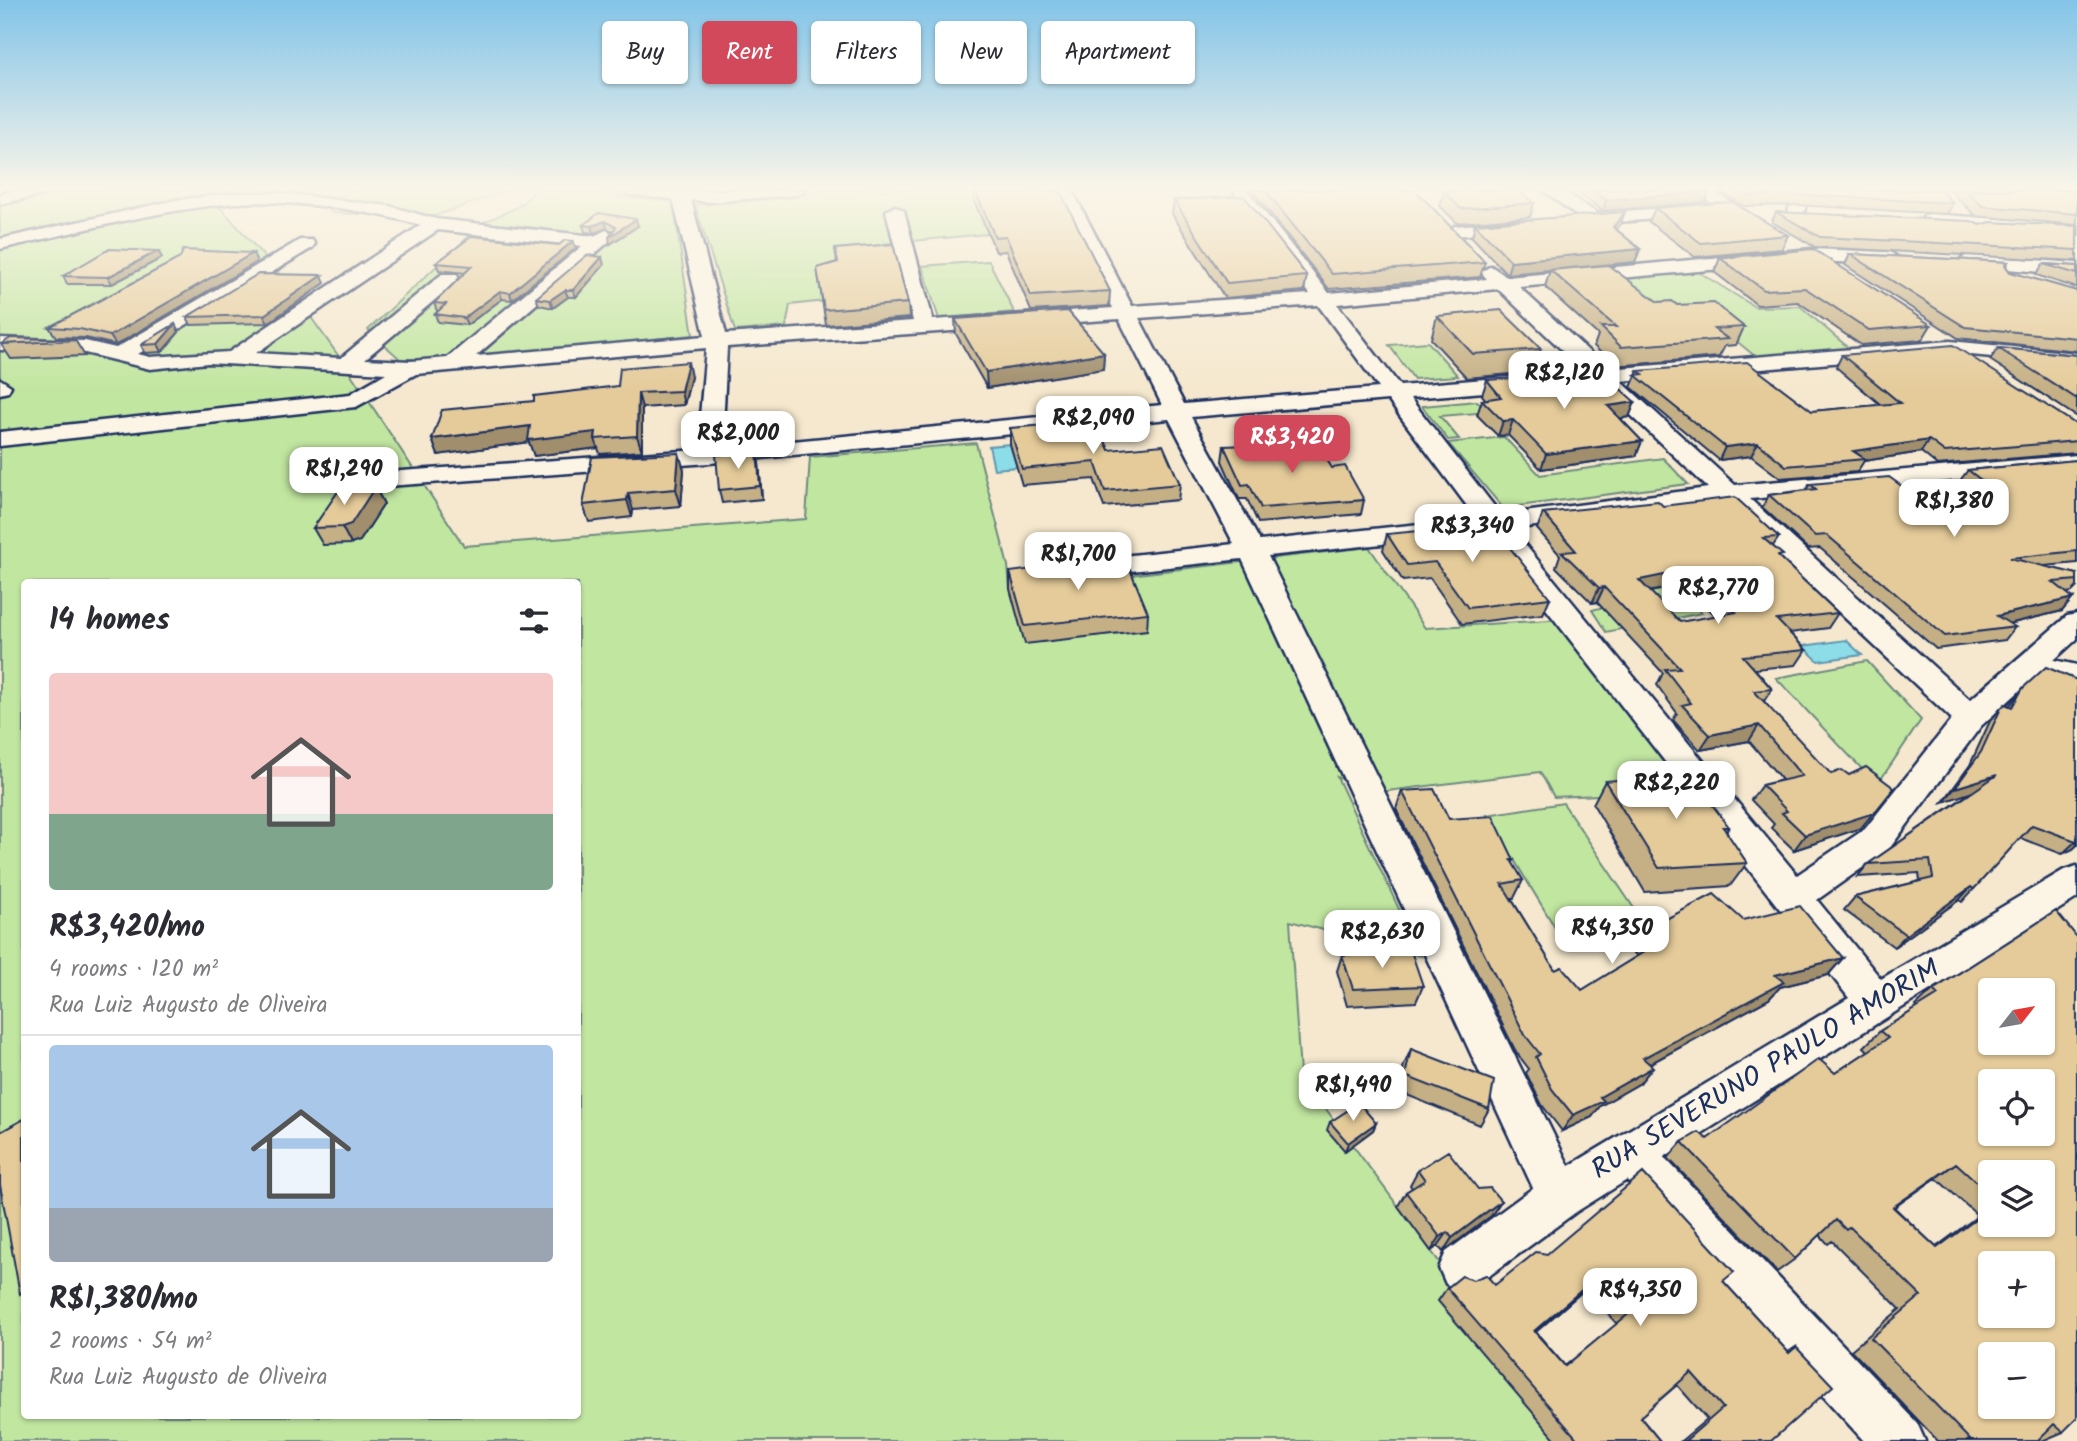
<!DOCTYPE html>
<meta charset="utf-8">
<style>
:root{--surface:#fff;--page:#f2f2f3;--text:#2b2b33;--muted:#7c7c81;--line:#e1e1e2;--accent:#d1495b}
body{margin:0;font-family:Kalam,sans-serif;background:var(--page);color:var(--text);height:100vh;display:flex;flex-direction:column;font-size:26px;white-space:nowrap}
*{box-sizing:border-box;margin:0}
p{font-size:23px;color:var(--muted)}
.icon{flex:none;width:38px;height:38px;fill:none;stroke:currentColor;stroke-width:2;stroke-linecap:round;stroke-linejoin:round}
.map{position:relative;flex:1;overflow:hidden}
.panel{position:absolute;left:21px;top:579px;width:560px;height:840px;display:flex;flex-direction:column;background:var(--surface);border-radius:7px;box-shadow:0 2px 5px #0004}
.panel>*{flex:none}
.banner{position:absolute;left:602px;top:21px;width:665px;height:63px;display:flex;gap:14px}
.needle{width:46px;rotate:59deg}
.tools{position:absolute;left:1978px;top:978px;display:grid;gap:14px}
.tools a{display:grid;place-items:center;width:77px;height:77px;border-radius:7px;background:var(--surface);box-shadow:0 2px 5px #0004;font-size:35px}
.price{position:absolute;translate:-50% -60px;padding:0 16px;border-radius:14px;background:#fff;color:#222;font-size:23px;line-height:46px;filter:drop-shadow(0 2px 4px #0008)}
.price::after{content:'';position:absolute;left:50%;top:42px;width:21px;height:16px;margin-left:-10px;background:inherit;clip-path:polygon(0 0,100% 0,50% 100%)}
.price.selected{background:var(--accent);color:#fff}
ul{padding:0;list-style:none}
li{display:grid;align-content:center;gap:14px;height:371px;padding:0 28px}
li+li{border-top:2px solid var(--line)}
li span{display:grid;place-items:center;height:217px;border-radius:7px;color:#555}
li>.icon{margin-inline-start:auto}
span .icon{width:126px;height:126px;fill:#fffc;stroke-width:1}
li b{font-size:30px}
h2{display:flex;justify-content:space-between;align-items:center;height:84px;padding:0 28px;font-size:30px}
.chip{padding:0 24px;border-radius:7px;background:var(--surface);box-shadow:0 2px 5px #0004;font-size:24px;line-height:63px}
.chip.selected{background:var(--accent);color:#fff}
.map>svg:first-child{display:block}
.green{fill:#c1e6a0;stroke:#6e8a7f;stroke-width:2;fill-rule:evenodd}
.water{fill:#8ddde8;stroke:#5f97b1;stroke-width:2}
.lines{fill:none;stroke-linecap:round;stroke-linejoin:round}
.street-casing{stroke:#1b2f5e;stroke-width:5}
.street{fill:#fcf5e5;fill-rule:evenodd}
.wall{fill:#c5af84;stroke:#1b2f5e;stroke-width:2;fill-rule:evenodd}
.shaded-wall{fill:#a08e6c;stroke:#1b2f5e;stroke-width:2}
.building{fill:#e5cb9a;stroke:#1b2f5e;stroke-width:2;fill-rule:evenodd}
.labels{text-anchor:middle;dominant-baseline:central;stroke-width:6;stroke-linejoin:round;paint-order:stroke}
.near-street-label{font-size:28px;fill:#1b2f5e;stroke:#fcf5e5}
</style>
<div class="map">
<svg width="2077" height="1441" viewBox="0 0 2077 1441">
<rect width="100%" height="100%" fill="#f5e8ce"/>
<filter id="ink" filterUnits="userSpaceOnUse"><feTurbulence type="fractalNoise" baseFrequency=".0143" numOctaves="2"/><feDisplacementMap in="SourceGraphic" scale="14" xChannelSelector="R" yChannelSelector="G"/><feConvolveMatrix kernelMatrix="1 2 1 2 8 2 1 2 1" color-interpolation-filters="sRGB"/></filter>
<g filter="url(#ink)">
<path class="green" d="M81 190H205L283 278 345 365 464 546 806 519 810 457 976 443 1008 566 1010 589 1369 547 1425 628 1565 619 1690 791 1554 797 1540 772 1379 792 1337 777 1421 956 1290 921 1300 1074 1572 1441H0V206ZM24 583H578V1416H24Z
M358 190H509L432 217 333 213 319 202Z
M537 190 673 201 693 335 456 359H400L368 330 484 222 518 207Z
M834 190H1045L1068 237 1007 232 882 244 897 293 790 305 786 327 735 331 695 205Z
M989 261 1014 312 939 319 922 266Z
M1697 271 1755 307 1800 306 1851 350 1756 357 1701 312 1646 315 1601 279Z
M1428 342 1458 376 1414 379 1389 345Z
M1477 401 1490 412 1440 416 1459 439 1448 440 1422 406Z
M1504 437 1540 475 1663 458 1688 484 1503 508 1448 443Z
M1666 571 1702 613 1606 632 1592 610 1649 595 1629 576Z
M1867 661 1921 720 1877 785 1776 678Z
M1563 803 1652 935 1568 949 1487 815Z"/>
<path class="water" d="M1010 444 1017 467 994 469 989 446Z
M1846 640 1862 655 1818 661 1803 646Z"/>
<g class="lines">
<g class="street-casing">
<path id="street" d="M16 190H47L45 194 0 204V194Z
M621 190H805L797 195 710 202 691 200 726 334 913 321 886 211 895 206 904 211 933 320 1113 308 1055 190H1072L1132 306 1310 294 1234 194 1236 190H1247L1329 293 1487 279 1481 272 1491 266 1507 277 1811 249 1890 252 1899 258 1890 264 1811 261 1519 287 1608 369 1950 341 2077 353V365L1950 353 1621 381 1735 485 2077 455V469L1750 499 1970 700 2067 616 2077 614V639L2054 660 2077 665V685L2036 676 1981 726 1889 849 1817 900 1881 979 2064 870 2077 866V898L1664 1157 1917 1423 1925 1441H1864L1627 1180 1576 1212 1478 1284 1462 1291 1446 1284 1439 1268 1446 1252 1533 1188 1242 559 1085 576 1075 574 1071 568 1075 562 1085 560 1234 544 1169 419 709 463 387 486 378 484 375 479 378 474 387 472 697 450 706 348 416 374 356 407 0 446V432L350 394 386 373 208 363 150 369 85 353 0 350V338L85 341 116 348 300 240H312L315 244 312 248 138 354 150 357 229 352 421 225C366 210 293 199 236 203 156 210 78 232 0 249V239L176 200 238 193H280L389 206 436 219 594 236 606 230 615 235 612 239 476 356 705 336 673 199 629 195ZM438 230 582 246 447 358 411 361 365 359 456 282 459 278 456 274H442L341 358 256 353ZM1498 289 1584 371 1400 386 1337 304ZM1318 305 1379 388 1184 404 1139 318ZM1119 319 1162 405 722 448 727 347ZM1597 383 1708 488 1501 515 1410 398ZM1388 400 1476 518 1260 541 1191 417ZM1722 502 1952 719 1865 829 1797 875 1512 529ZM1487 533 1849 998 1569 1166 1268 556Z
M1543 190H1562L1597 213 1693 206 1702 211 1693 216 1581 225 1572 220 1577 216Z
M1692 190H1712L1767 225 1764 229H1752Z
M1793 190H1809L1803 217 1797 218 1788 213Z
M1931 214 2077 225V235L1925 223 1922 219 1925 215Z
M1515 221 1521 222 1524 226 1521 230 1455 236 1446 231 1455 226Z
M1967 255 2077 263V275L1960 265 1958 261Z
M0 379 11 386 8 392 0 394Z"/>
</g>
<use href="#street" class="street"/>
</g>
<path class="wall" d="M974 190H1044L1110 291 1109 306 1031 311 1006 251 996 252 974 201Z
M1252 190H1415L1485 262 1480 277 1329 289Z
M1574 190H1707L1709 192 1705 202 1603 211Z
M1717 190H1941L1953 203 1947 214 1797 205 1745 206Z
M1949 190H2077V225L1976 216Z
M1444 192 1534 203 1530 217 1457 223 1440 206Z
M1174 200 1307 276 1304 291 1225 298 1172 214Z
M1655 208 1788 235 1782 249 1695 257 1649 222Z
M1776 212 1980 225 2077 226V261L1815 247 1772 222Z
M599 213 638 226 610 244 613 231 607 228 594 233 585 232 583 225Z
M1475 224 1620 225 1616 229 1640 249 1635 262 1566 268 1658 302 1677 305 1744 327 1736 345 1725 346 1719 357 1614 366 1594 346 1598 335 1545 287 1550 270 1507 274 1472 237Z
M573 241 576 248 512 300 502 299 467 325 438 322 435 314 439 311H437L434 303 465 273 439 270 436 263 559 245Z
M835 249 908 303 909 318 826 325 817 268 837 262Z
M158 251 162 258 112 284H67L63 276Z
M253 253 257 262 116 345 86 338 56 337 49 327Z
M1850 254 2008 262 2006 266 2010 272 2077 291V351L1958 338 1845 265Z
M1720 258 1931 325 1922 340 1861 345 1798 302 1757 305 1714 272Z
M2043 264 2077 266V288L2036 275Z
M604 265 576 297H568L553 308 539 305 536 298Z
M325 283 268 323 191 325 187 317Z
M1437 316 1541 349 1533 372 1467 378 1431 339Z
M955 319 1104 353 1103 369 987 388 956 334Z
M175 324 179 332 162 352 145 353 141 345Z
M75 340 85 356 11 359 1 344Z
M1998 348 2077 355V417L1990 360Z
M1842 355 2077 425V453L1937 465 1921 452 1864 461 1857 472 1780 478 1751 456 1719 460 1631 387 1638 371 1812 411 1881 405 1836 367Z
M691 377 684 405 642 408V451L600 454 598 448 534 456 529 442 438 455 432 439 534 401Z
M1559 378 1635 402 1629 417 1620 418 1642 441 1636 456 1541 469 1508 435 1498 436 1477 415 1482 400H1486L1482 395 1487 380Z
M1010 428 1085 429 1109 450 1180 484 1178 500 1104 507 1094 479 1022 485 1010 444Z
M1224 446 1332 468 1364 500 1361 514 1258 523 1247 499H1239L1222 461Z
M2077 460V563L2044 566 2077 574V587L2072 592 2066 593 2073 598 2062 611 2009 624 2015 627 2005 640 1936 649 1820 548 1808 549 1762 507 1769 495 1806 490 1810 484 1906 489 1962 485 1959 482 1968 470Z
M759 463 762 499 722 503 719 490Z
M684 470 681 506 633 510 632 517 589 522 583 505Z
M375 487 384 504 360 541 351 544 323 545 313 528Z
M1663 506 1779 537 1773 546 1781 559 1838 613 1828 628 1790 633 1806 650 1796 665 1755 669 1772 689 1764 701 1861 828 1794 850 1771 828 1774 824 1751 800 1762 785 1782 780 1749 741 1700 750 1673 720 1677 713 1657 685 1663 673 1597 602 1592 603 1556 567 1560 555 1537 529 1543 513ZM1685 585 1716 616 1680 622 1650 592Z
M1387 534 1550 598 1543 614 1462 624 1430 578 1403 581 1383 550Z
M1010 572 1148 613 1147 630 1025 644 1010 589Z
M2077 680V845L2073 849 2062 854 2020 838 1962 902 1959 900 1894 947 1844 910 1855 897 1920 881 1919 873 1857 877 1868 864 1971 792 1943 802 1970 765 1990 721 2001 708 2009 706 2023 688Z
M1605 781 1729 827 1726 832 1747 863 1730 886 1645 892 1593 804Z
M1402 791 1514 860 1512 863 1523 880 1514 898H1511L1555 970 1582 990 1637 956 1630 949 1641 932 1743 920 1843 958 1828 975 1780 987 1769 999 1649 1064 1640 1083 1600 1106 1592 1117 1562 1131 1542 1105 1526 1073 1529 1069 1516 1052 1396 809Z
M2056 911 2063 1432 2042 1441H1938L1851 1350 1900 1309 1832 1241 1828 1244 1820 1235 1795 1259 1777 1272 1668 1158 1682 1142 1707 1139 1835 1073 1868 1051 1864 1047 1880 1031 1917 1008 1916 1006 1933 990ZM1990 1172 2042 1225H1990ZM1936 1178 1976 1214 1975 1218 1936 1247 1894 1207Z
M1342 955 1423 986 1416 1002 1347 1006 1337 971Z
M1411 1049 1489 1109 1480 1125 1397 1091 1404 1065Z
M1330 1122 1376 1123 1373 1130 1345 1151 1327 1130Z
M1418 1170 1478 1189 1501 1201 1491 1216 1443 1252 1438 1246 1431 1251 1398 1206 1406 1192 1412 1188 1410 1185Z
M1547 1254 1723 1281 1788 1352 1796 1347 1771 1441H1681L1707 1419 1677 1385 1640 1417 1660 1441H1557L1438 1301 1447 1288 1473 1280 1495 1285ZM1585 1289 1617 1324 1565 1366 1536 1332Z"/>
<path class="shaded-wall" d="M1709 192 1705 202 1603 211 1606 200Z
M1625 212 1620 225 1609 239 1613 227Z
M636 219 638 226 610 244 609 237Z
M605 221 607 228 594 233 592 226Z
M573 241 576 248 512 300 510 293Z
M1640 249 1635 262 1507 274 1511 261Z
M158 251 162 258 112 284 108 277Z
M253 253 257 262 116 345 110 336Z
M602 257 604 265 576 297 573 290Z
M322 275 325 283 268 323 264 315Z
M565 290 568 297 553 308 550 300Z
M500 291 502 299 467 325 464 318Z
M175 324 179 332 162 352 158 344Z
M1104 353 1103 369 987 388 986 372Z
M688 362 691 377 684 405 681 391Z
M638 393 642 408V451L637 436Z
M1635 402 1629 417 1603 421 1608 406Z
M1513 420 1508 435 1498 436 1503 421Z
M530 426 596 432 595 439 598 448 534 456 529 442 438 455 432 439Z
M1929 440 1921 452 1864 461 1865 459 1853 451Z
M1642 441 1636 456 1541 469 1546 454Z
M1758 443 1751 456 1719 460 1725 447Z
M757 451 759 463 762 499 760 486Z
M679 453 684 470 681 506 676 489Z
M375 487 384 504 360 541 351 544 342 527Z
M628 493 633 510 632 517 627 500Z
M1693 569 1685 585 1632 595 1639 580Z
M1604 587 1597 602 1592 603 1599 588Z
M2073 598 2062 611 1987 629 1997 616Z
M1759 725 1749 741 1700 750 1710 735Z
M1997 775 1985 788 1943 802 1955 788Z
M1894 788 1861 828 1794 850 1805 835Z
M2077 840V845L2073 849 2062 854Z
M1971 887 1959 900 1894 947 1906 935Z
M1843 958 1828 975 1780 987 1769 999 1631 1074 1643 1058 1775 975Z
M1653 1067 1640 1083 1600 1106 1592 1117 1562 1131 1573 1115 1600 1097Z
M1376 1123 1373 1130 1345 1151 1348 1143Z
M1956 1163 1936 1178 1875 1221 1893 1207Z
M1501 1201 1491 1216 1443 1252 1452 1238Z
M1448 1232 1438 1246 1431 1251 1440 1237Z
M1598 1276 1585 1289 1523 1343 1534 1331Z"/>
<path class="building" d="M975 190H1044L1045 192 1060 191 1110 291 1031 296 1006 236 995 237Z
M1265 190H1415L1485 262 1332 274Z
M1462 190H1517L1534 203 1461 209 1444 192Z
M1592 190H1707L1709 192 1606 200Z
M1739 190H1941L1953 203 1802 195 1749 196Z
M1966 190H2077V214L1982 206Z
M1244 196 1307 276 1227 283 1174 200Z
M1732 202 1788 235 1701 243 1655 208Z
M1625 212 1613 227 1640 249 1511 261 1475 224Z
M1776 212 1971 221 1980 225 1990 222 2077 226V250L1820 237Z
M599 213 636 219 609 237 616 227 605 221 592 226 583 225Z
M472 236 559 245 565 240 573 241 510 293 500 291 464 318 435 314 446 304 434 303 472 266 436 263Z
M893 244 908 303 824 310 817 268 838 262 835 249Z
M109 249 158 251 108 277 63 276Z
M1813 249 1931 325 1869 330 1805 288 1764 290 1720 258Z
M183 250 253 253 110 336 80 329 49 327 180 258Z
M1850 254 2008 262 2005 265 2010 272 2077 291V338L1965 327Z
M587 255 602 257 573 290H565L550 300 536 298Z
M2043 264 2077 266V274Z
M1608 265 1658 302 1672 301 1677 305 1714 303 1744 327 1714 329 1728 339 1621 347 1601 327H1616L1550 270Z
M258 274 322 275 264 315 187 317Z
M1501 310 1541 349 1473 354 1437 316Z
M1068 311 1104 353 986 372 955 319Z
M175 324 158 344 141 345Z
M11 338 75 340 1 344Z
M1953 345 2077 425V441L1945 452 1929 440 1853 451 1865 459 1786 466 1758 443 1725 447 1635 375 1643 374 1638 371 1747 362 1812 411 1900 403 1842 355Z
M1998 348 2077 355V399Z
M688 362 681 391 638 393 637 436 595 439 596 432 528 440 530 426 432 439 442 410 534 401V396L618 386 620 368Z
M1556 375 1559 378 1574 376 1583 379 1606 376 1635 402 1608 406 1642 441 1546 454 1513 420 1503 421 1482 400 1501 397 1487 380Z
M1083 422 1085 429 1099 427 1109 450 1163 445 1180 484 1105 491 1095 462 1022 469 1010 428Z
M1316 442 1332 468 1345 466 1364 500 1261 508 1249 484 1242 485 1224 446 1249 445 1250 448Z
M757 451 760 486 719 490 716 455Z
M679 453 676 489 628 493 627 500 583 505 592 457Z
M2077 460V551L2010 558 2077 574V580L2053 582 2073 598 1997 616 2015 627 1945 636 1827 535 1815 536 1769 495 1816 489 1810 484 1889 477 1906 489 1985 483 1968 470Z
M341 487H375L351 524 342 527 313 528Z
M1735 497 1779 537 1763 538 1783 555 1778 556 1838 613 1777 620 1806 650 1743 656 1772 689 1754 691 1831 774 1842 770 1849 775 1866 767 1894 788 1874 813 1805 835 1782 813 1787 811 1762 785 1802 776 1759 725 1710 735 1682 705 1691 703 1665 669 1680 668 1604 587 1599 588 1562 552 1576 551 1543 513 1658 501 1663 506ZM1693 569 1736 612 1680 622 1639 580Z
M1491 524 1550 598 1468 608 1435 562 1407 565 1387 534Z
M1125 557 1148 613 1025 626 1010 572Z
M2046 667 2077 680V840L2076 841 2032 825 1974 889 1971 887 1906 935 1855 897 1933 878 1930 860 1868 864 1997 775 1955 788 1981 752 2001 708 2005 704 2012 707 2023 688Z
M1689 774 1729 827H1723L1747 863 1659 868 1605 781Z
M1434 789 1449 819 1493 816 1514 860H1511L1523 880 1502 884 1555 970 1562 967 1582 990 1655 945 1641 932 1714 894 1743 920 1800 906 1843 958 1775 975 1784 982 1643 1058 1653 1067 1600 1097 1604 1101 1573 1115 1552 1089 1536 1057 1540 1054 1525 1035 1402 791Z
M2056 911 2077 937V1418L2063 1432 2054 1424 2037 1441H1971L1871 1338 1921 1296 1850 1227 1846 1230 1836 1220 1795 1259 1682 1142 1699 1132 1707 1139 1819 1059 1835 1073 1888 1038 1880 1031 1938 995 1933 990ZM1990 990H2042V1043H1990ZM1990 1082H2042V1134H1990ZM1956 1163 1990 1194V1172H2042V1225H1990V1209L1937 1248 1893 1207ZM1990 1264H2042V1316H1990ZM1990 1354H2042V1407H1990Z
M1411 951 1423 986 1353 989 1342 955Z
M1411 1049 1494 1081 1489 1109 1405 1076Z
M1359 1103 1376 1123 1348 1143 1330 1122Z
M24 1119V1291L20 1294 0 1185V1132Z
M1448 1151 1478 1189 1490 1188 1501 1201 1452 1238 1448 1232 1440 1237 1406 1192 1425 1180 1418 1170Z
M1643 1173 1734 1272 1723 1281 1789 1353 1796 1347 1833 1386 1771 1441H1685L1723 1408 1691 1372 1640 1417 1660 1441H1579L1447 1288 1462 1276 1473 1280 1486 1275 1495 1285 1536 1252 1547 1254ZM1598 1276 1631 1312 1565 1366 1534 1331Z"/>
</g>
<linearGradient id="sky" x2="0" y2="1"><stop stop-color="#83c4e8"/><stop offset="0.48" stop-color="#faf5e9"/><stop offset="1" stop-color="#faf5e9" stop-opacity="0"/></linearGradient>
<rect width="2077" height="392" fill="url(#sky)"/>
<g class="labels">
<g class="near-street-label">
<text transform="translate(1766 1070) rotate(-31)">RUA SEVERUNO PAULO AMORIM</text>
</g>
</g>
</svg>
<div class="tools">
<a><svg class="needle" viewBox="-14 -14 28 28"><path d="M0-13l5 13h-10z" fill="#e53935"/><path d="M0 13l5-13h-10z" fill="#7c7c81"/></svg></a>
<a><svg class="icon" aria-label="locate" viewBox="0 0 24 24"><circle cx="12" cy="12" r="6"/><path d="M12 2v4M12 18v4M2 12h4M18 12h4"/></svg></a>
<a><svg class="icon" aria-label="layers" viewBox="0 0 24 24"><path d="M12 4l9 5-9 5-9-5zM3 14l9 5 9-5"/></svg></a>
<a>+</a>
<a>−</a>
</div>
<b class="price" style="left:1564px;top:411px">R$2,120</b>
<b class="price" style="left:1093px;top:456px">R$2,090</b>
<b class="price" style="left:738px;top:471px">R$2,000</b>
<b class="price selected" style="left:1292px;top:475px">R$3,420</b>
<b class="price" style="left:344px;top:507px">R$1,290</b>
<b class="price" style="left:1954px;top:539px">R$1,380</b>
<b class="price" style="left:1472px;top:564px">R$3,340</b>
<b class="price" style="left:1078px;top:592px">R$1,700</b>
<b class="price" style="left:1718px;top:626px">R$2,770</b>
<b class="price" style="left:1676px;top:821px">R$2,220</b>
<b class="price" style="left:1612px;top:966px">R$4,350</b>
<b class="price" style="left:1382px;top:970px">R$2,630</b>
<b class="price" style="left:1353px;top:1123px">R$1,490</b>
<b class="price" style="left:1640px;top:1328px">R$4,350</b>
<div class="banner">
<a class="chip">Buy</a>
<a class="chip selected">Rent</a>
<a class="chip">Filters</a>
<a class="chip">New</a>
<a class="chip">Apartment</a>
</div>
<section class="panel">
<h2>14 homes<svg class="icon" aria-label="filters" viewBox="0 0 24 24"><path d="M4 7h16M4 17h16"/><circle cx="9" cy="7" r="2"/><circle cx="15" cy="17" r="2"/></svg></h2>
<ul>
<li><span style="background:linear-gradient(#f6c9c9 65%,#7fa58c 0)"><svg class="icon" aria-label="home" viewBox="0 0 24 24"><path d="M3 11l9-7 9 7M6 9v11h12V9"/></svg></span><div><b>R$3,420/mo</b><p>4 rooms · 120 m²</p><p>Rua Luiz Augusto de Oliveira</p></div></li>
<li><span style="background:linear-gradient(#a9c7e8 75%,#9aa5b1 0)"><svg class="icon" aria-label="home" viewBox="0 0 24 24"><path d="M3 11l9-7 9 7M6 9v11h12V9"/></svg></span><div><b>R$1,380/mo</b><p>2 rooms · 54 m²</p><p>Rua Luiz Augusto de Oliveira</p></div></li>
</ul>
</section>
</div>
